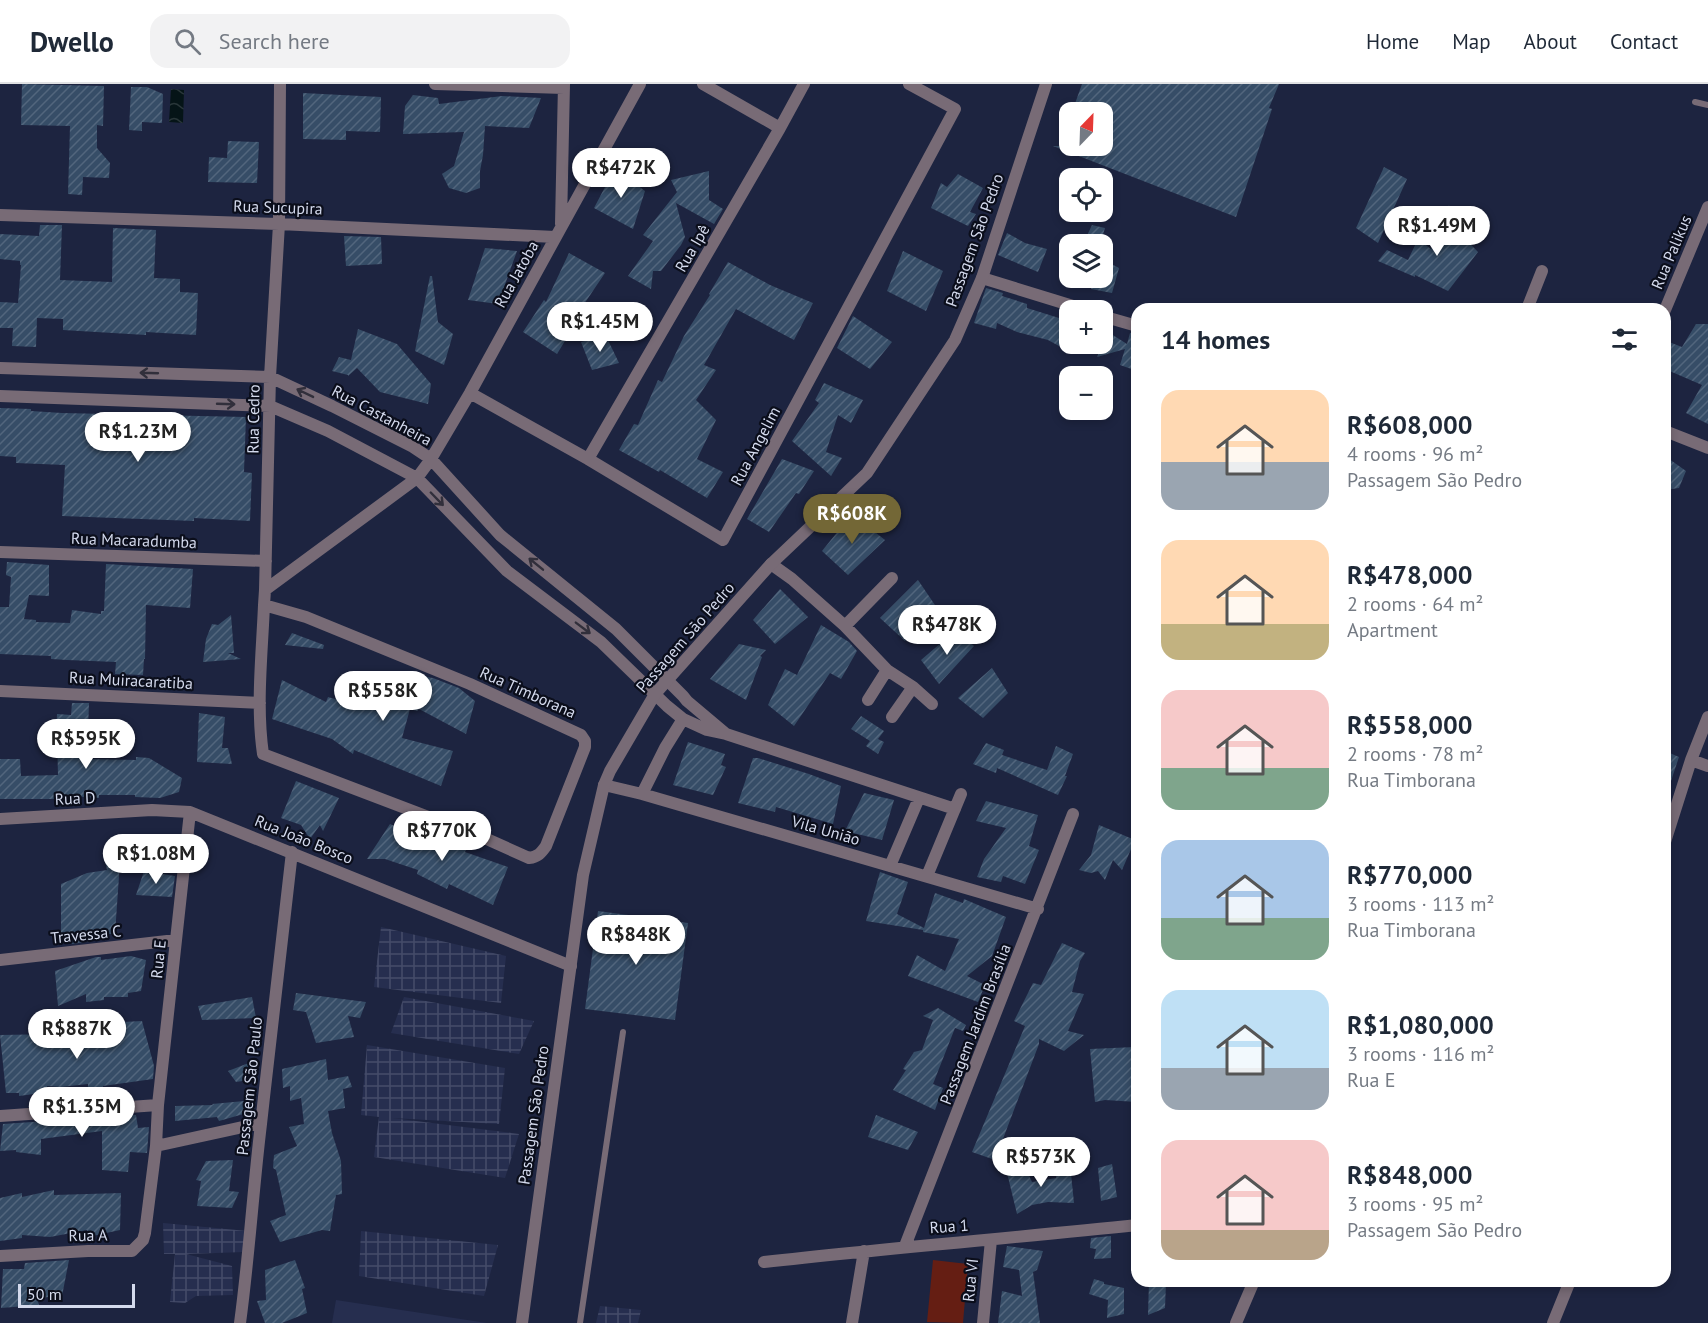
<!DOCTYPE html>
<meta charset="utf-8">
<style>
:root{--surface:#fff;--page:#f2f2f3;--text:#1f2937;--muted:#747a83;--line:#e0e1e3;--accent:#736736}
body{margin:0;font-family:"PT Sans",sans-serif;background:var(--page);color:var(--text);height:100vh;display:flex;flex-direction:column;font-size:22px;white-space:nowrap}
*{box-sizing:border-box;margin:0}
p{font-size:20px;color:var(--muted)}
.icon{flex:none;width:33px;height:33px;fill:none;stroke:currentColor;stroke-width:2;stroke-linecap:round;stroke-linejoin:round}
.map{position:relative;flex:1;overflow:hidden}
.details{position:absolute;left:1131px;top:219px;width:540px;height:984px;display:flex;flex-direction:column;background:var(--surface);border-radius:18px;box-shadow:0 3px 9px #0003}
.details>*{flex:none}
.needle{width:39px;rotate:23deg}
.buttons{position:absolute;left:1059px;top:18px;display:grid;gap:12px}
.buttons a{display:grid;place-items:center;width:54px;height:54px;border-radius:12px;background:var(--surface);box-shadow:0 3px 9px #0003;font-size:30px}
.scale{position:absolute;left:18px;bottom:15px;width:117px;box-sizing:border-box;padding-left:6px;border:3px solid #d4daed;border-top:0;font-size:16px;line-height:21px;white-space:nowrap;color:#d4daed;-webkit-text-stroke:4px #0b0e1b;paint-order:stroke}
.price{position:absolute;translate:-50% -51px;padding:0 14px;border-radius:21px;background:#fff;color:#222;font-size:20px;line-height:39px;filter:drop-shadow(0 2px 3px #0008)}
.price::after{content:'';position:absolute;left:50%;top:36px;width:18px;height:14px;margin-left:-9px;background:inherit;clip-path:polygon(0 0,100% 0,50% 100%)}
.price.current{background:var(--accent);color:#fff}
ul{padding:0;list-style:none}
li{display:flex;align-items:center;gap:18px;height:150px;padding:0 30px}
li span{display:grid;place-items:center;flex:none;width:168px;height:120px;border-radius:18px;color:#555}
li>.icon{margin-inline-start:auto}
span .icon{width:72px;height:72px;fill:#fffc;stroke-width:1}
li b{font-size:26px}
h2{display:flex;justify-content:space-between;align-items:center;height:72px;padding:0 30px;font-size:26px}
header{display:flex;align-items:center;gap:36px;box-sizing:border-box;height:84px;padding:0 30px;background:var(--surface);border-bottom:2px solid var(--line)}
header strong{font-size:28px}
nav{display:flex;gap:33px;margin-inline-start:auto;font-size:21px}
.search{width:420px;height:54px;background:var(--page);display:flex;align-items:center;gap:15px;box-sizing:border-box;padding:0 21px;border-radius:18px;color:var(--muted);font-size:22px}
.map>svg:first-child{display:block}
.built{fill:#262e4f}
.industrial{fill:url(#industrial-grid)}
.pitch{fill:#651e13}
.water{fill:url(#water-waves)}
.building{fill:url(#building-hatch)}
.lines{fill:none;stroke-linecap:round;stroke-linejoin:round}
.service{stroke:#786b76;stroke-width:6}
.minor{stroke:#786b76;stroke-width:12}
.tertiary{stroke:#786b76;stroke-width:12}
.oneway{stroke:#312f3b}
.labels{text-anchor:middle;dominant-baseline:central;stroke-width:4.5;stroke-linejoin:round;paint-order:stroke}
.street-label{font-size:16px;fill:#d4daed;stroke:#0b0e1b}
</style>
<header>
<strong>Dwello</strong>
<div class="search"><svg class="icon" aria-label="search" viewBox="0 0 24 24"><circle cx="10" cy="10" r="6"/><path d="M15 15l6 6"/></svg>Search here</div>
<nav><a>Home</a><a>Map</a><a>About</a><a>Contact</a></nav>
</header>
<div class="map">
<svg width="1708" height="1239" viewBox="0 0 1708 1239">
<defs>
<pattern id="industrial-grid" width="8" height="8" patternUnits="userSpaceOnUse" patternTransform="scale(1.5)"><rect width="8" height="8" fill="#262e4f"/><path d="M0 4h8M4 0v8" fill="none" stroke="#454c69"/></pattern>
<pattern id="water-waves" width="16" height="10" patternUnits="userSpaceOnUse" patternTransform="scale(1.5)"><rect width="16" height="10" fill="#051417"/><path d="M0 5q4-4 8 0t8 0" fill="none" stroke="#293639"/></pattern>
<pattern id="building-hatch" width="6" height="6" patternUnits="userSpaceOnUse" patternTransform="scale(1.5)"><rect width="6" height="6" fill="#364d67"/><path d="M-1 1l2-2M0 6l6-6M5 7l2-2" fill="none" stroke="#52667d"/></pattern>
</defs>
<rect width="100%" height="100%" fill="#1d2440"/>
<path class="built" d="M336 1216 487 1239H332Z"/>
<path class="industrial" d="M381 843 506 872 501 919 374 903Z
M404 913 534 937 519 970 391 949Z
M367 961 505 984 499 1040 392 1034 519 1050 505 1094 374 1073 379 1033 361 1031Z
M163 1139 247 1147 244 1168 186 1170 232 1182 233 1211 196 1212 185 1219 170 1218 175 1170H164Z
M361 1147 498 1161 484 1212 359 1192Z
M600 1222 641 1226 638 1239H596Z"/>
<path class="pitch" d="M933 1176 968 1180 963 1239 927 1238Z"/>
<path class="water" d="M171 5 184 6 183 39 169 38Z"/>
<path class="building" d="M22 0 104 2 103 42 97 41V64L110 79 109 94 83 93 82 111 68 110 70 42 21 41Z
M1082 0H1279L1269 24 1272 25 1236 133 1053 62H1102V28H1072Z
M131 3H147L163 10 162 39 142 38V47L129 46Z
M303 9 381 13 380 48 346 47V56L303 55Z
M413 11 438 14 439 20 502 12 541 14 529 44 485 42 483 71 480 87V104L466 109 449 104 442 90 454 82 464 48 403 50 405 22Z
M228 57 259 58 257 99 208 98 209 73 227 74Z
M1384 83 1407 95 1378 159 1356 144Z
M615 84 645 107 633 145 594 124Z
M709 87V116L723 125 714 140 676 119 685 153 681 161 661 187H653L651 205 628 192 653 157 643 151 677 108 671 96Z
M958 90 983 104 970 128 976 130 968 142 931 124 941 99 947 103Z
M1449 121 1454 143 1478 168 1448 207 1415 191V193L1378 177 1387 166 1408 176 1418 155 1431 165Z
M40 141H62L60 196 112 198 113 144 156 146 154 194 180 195V208L198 209 196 251 146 248V251L63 246V235L37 234 36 263 12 262 13 244H0V218L18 219 21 181H20V177L0 175V150L39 152Z
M1092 141 1105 144 1100 160H1083Z
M1007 149 1025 159 1047 165 1038 188 998 171Z
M344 152 381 153 382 180 346 182Z
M485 164 517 167 498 220 468 216Z
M903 167 943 187 926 227 887 207Z
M569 169 605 189 576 232 579 234 557 270 523 248 544 216 546 218Z
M1102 175 1119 184 1112 209 1091 205 1092 203 1070 197 1071 194H1102Z
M728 178 770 201 813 219 794 256 736 225 704 281 716 286 696 316 716 336 697 375 723 388 707 414 660 386 659 388 619 366 634 340 638 341 658 296 662 298 684 252 710 211 709 210Z
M430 192H432L438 238 453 250 444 281 415 267Z
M986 204 1003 209 1002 212 1027 220V224L1059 234 1061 227 1070 230V268L1048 256 1017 248 997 239 996 245 974 239Z
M853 232 892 258 870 285 837 264Z
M1696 240H1708V340L1686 329 1702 301 1665 285V264L1669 258 1682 263Z
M358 245 397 260 431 300 428 320 380 308 357 284 348 292V291L332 287 339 273 351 276Z
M1108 248 1127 260 1130 249 1137 250V287L1120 281 1125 265 1097 273Z
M606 252 619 279 592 286 581 258Z
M824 299 863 316 851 339 838 331 826 368 842 374 831 392 792 357 819 319 815 316Z
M0 324 31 325V327L62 329 246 333 244 388 252 389 250 437 194 434V437L62 432 65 381 16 379V373L0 372Z
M1665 372 1686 387 1679 404 1665 406Z
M782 375 814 387 799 410 796 409 769 448 747 435Z
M852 430 885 456 848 491 822 467Z
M7 478 49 481V512L29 511 24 535 36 536V538L70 539 72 526 101 530V527H104L106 480 193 485 190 524 146 521 145 575H144L143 591 115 590 116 578 67 576 51 575V572L0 570V523H9L11 493 6 491Z
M918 496 939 527 905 557 880 534Z
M780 505 808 533 775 560 753 536Z
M231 531 234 569H228L241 575 203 578 206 555 212 540 218 541Z
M821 541 849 558 857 567 841 595 830 589 794 642 768 621 785 585 797 591Z
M956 546 974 562 939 600 921 576Z
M292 549 324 561 323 565 285 561Z
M739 560 766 566 760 572 762 573 746 616 710 595Z
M992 584 1008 609 983 634 958 614Z
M397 588 433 594 459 604 475 617 466 650 419 625 417 627 410 625 402 654 453 667 441 702 354 666 353 670 332 655 272 635 282 596 326 618 328 613 378 627Z
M72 619H89L87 675 136 676V673L149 674 182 694 179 708 160 714 135 713V711H99V714L72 712V715H0V675H20L21 692 58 691 57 652H56L57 630 71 631Z
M199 629 225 633 222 664H228L232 680 197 678Z
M861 632 884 647 878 655 884 658 878 670 866 662 870 657 851 645Z
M688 658 725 670 721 681 726 683 713 711 673 701Z
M986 659 1004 666 1002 671 1047 686 1056 662 1073 670 1065 692H1067L1058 711 997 684 996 689 973 680Z
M1665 667 1679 673 1667 709H1665Z
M753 674H758L809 690 841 702 833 740 776 723 775 728 738 719Z
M296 697 339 714 323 747 320 741 310 755 301 741 281 734Z
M864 709 894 716 882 756 845 747Z
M986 717 1038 731 1029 762 1039 766 1025 800 1003 792 1001 798 977 793 984 775 1006 744 976 737Z
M390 740 430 756 434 750 467 763 465 768 508 783 493 821 449 800 447 805 417 790 418 786 385 775H367Z
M1099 741 1135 756 1122 786 1113 776 1105 796 1098 787 1091 789 1079 786 1091 771Z
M105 777 120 778 115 850H100V856L72 860 61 853V800L87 789 107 786Z
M144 787 175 792 172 813 136 811Z
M880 788 908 798 897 830 924 844 935 809 963 819 964 815 1006 833 992 872 967 892 985 901 978 918 908 892 917 871 945 887 959 855 923 848V846L866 837Z
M598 827 688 839 675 936 585 925Z
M1062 859 1085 869 1080 877 1072 908 1084 910 1068 947 1084 951 1064 967 1039 955V960L995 1076 972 1068 1025 942 1014 937 1033 899 1041 901Z
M131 872 146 876 141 907 128 909V913H104V916L86 918V910L58 922 55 887 96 873H101V876Z
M296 909 366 918 360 934 348 932 354 953 316 959 306 928 293 926Z
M252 913 256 934 202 936 198 922Z
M938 924 966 941 963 947 955 944 933 1000 943 1004 935 1026 893 1006 906 986 903 985 914 968 922 966 933 936 923 932Z
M142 937 154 982 153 995 103 1002V1005L88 1006V1000L61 1003 47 1002 48 1010 41 1009 19 1012V1009H6L0 951 58 950 59 960 88 958V952L101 949 103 939Z
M1135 963 1137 976V1018L1105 1016 1095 1018 1090 965Z
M326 975 328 996 348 992 352 1003 343 1005 345 1024 328 1027 332 1049 341 1077 342 1110 336 1111 330 1147 322 1146 280 1158 270 1137 286 1131 276 1086 273 1084 274 1071 297 1062 289 1043 304 1040 301 1014 290 1017V1002L283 1004 282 985Z
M254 977 255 995 236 998 228 987Z
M255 1016 254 1027 219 1037 217 1033 175 1037V1022L213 1021 212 1020Z
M136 1031 138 1044 149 1043 147 1069 130 1068 128 1088 102 1086V1047L41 1055V1071L16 1068V1066L0 1067 3 1040 61 1036 76 1038V1036H113V1032Z
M876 1031 918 1048 908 1066 868 1053Z
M233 1076 229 1107 239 1108 232 1124 197 1122 201 1097 196 1096 206 1077Z
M1056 1078 1070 1080 1074 1119 1048 1118 1032 1121 1017 1130 1007 1089 1026 1085 1032 1098 1056 1094Z
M1112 1080 1117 1113 1101 1117 1098 1084Z
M54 1106V1111L121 1109 120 1146 88 1153 87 1146 50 1153 22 1151V1154L0 1157V1114L22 1109V1113Z
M1111 1152V1174L1094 1175 1096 1165 1090 1164 1091 1154Z
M1007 1162 1043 1167 1037 1186 1033 1188 1040 1239H998L1002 1207 1022 1212 1019 1186 1003 1183Z
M69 1176 62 1212 37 1214 39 1221 1 1224 3 1185H24L25 1179Z
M295 1176 305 1204 302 1205 307 1229 282 1239H265L257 1217 266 1216 265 1186Z
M1094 1195 1104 1198V1200L1124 1204V1230L1107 1234 1108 1216 1089 1210Z
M1149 1197 1166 1199 1165 1224 1148 1231Z"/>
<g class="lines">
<path class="service" d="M1695 18 1708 21
M580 1239 623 948"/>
<path class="minor" d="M435 0 564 4
M703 0 780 44
M0 131 279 140 555 153
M561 140 564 0
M982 194 1086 226
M1527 225 1542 187
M1665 226 1708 123
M1102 232 1137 242
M0 284 270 293 332 322 413 363 431 375 500 451 616 545 683 612 687 617 725 649
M470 309 588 375 723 456 955 25 909 0
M0 312 270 322 328 347 417 394 507 487 601 558 667 622 683 635 707 646 726 650 955 725
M1665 347 1708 364
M588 375 780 44 804 0
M0 468 266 477
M771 480 792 495 845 542 887 586 913 603 932 620
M265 506 417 394 431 375 470 309 640 0
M264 521 306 533 470 600 581 651 585 657V663L546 762C541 769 538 773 529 774L489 756 263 670C256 622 262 570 264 521L265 506 270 293 279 140 280 0
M845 542 892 494
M0 607 260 619
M868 616 887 586
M892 633 913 603
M1691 676 1708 682
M604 701 642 710 1038 825
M642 710 665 664 683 635
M0 735 152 726 190 728 571 882
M1665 758 1691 676 1708 633
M890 782 919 714
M927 792 961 710
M0 876 176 856
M0 1032 158 1021
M156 1062 261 1039
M905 1162 1073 730
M0 1172 88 1167H132L143 1156 145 1149 156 1062 158 1021 190 728
M764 1178C888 1164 1013 1154 1137 1141
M240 1239C249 1173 253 1106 261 1040 271 949 282 858 292 768
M852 1239 864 1167
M983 1239 991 1156
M1236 1239 1254 1197
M1553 1239 1570 1197"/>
<path class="tertiary" d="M522 1239 583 791 604 701 610 687 655 610 771 480 867 389 955 256 982 194 1046 0"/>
</g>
<defs><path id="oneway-shaft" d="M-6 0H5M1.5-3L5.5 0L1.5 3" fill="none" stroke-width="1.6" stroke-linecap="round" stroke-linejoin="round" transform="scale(1.5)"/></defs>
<g class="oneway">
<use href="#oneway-shaft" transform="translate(149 289) rotate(-178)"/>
<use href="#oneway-shaft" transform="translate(305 309) rotate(-154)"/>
<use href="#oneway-shaft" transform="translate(226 320) rotate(2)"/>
<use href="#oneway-shaft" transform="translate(437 415) rotate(46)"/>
<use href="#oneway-shaft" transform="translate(536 480) rotate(-141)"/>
<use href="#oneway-shaft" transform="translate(583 544) rotate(37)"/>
</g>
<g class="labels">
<g class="street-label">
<text transform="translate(278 123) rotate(2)">Rua Sucupira</text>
<text transform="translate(974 156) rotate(-70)">Passagem São Pedro</text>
<text transform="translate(692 164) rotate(-60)">Rua Ipê</text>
<text transform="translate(1671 168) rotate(-67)">Rua Palikus</text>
<text transform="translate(516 190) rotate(-61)">Rua Jatoba</text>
<text transform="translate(382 331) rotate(28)">Rua Castanheira</text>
<text transform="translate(253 335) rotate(-89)">Rua Cedro</text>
<text transform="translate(755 362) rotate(-62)">Rua Angelim</text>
<text transform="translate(134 456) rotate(2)">Rua Macaradumba</text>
<text transform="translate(685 553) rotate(-49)">Passagem São Pedro</text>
<text transform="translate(131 596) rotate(3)">Rua Muiracaratiba</text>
<text transform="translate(528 608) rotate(24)">Rua Timborana</text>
<text transform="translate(75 714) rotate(-3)">Rua D</text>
<text transform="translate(826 746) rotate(16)">Vila União</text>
<text transform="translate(304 755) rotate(22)">Rua João Bosco</text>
<text transform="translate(86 850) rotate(-6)">Travessa C</text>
<text transform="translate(158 875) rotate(-84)">Rua E</text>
<text transform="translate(975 940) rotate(-69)">Passagem Jardim Brasília</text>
<text transform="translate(249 1002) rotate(-84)">Passagem São Paulo</text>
<text transform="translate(533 1031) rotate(-82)">Passagem São Pedro</text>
<text transform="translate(949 1142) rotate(-4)">Rua 1</text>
<text transform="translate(88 1151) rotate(-1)">Rua A</text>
<text transform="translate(970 1196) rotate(-84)">Rua VI</text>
</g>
</g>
</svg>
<div class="buttons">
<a><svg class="needle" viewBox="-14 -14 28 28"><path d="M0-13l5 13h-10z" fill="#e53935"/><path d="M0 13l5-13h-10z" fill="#747a83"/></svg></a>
<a><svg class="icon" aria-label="locate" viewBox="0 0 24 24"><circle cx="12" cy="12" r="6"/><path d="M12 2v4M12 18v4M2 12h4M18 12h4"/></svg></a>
<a><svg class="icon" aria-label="layers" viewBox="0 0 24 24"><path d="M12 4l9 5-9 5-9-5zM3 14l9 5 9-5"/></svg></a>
<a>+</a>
<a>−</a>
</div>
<div class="scale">50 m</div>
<b class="price" style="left:621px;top:115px">R$472K</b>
<b class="price" style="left:1437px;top:173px">R$1.49M</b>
<b class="price" style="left:600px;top:269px">R$1.45M</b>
<b class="price" style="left:138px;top:379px">R$1.23M</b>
<b class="price current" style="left:852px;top:461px">R$608K</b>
<b class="price" style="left:947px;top:572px">R$478K</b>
<b class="price" style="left:383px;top:638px">R$558K</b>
<b class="price" style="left:86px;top:686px">R$595K</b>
<b class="price" style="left:442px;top:778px">R$770K</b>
<b class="price" style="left:156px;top:801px">R$1.08M</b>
<b class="price" style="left:636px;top:882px">R$848K</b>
<b class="price" style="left:77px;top:976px">R$887K</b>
<b class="price" style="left:82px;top:1054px">R$1.35M</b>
<b class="price" style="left:1041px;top:1104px">R$573K</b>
<section class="details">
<h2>14 homes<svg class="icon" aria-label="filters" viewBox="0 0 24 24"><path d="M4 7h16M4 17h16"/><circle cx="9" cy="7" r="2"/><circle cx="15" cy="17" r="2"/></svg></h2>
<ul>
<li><span style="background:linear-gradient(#ffd9b3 60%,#9aa5b1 0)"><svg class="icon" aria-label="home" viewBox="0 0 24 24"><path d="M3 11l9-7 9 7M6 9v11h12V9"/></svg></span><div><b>R$608,000</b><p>4 rooms · 96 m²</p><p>Passagem São Pedro</p></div></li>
<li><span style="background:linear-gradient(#ffd9b3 70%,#c2b280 0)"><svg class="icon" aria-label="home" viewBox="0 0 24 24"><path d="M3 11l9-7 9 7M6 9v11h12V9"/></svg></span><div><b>R$478,000</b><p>2 rooms · 64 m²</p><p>Apartment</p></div></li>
<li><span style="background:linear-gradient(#f6c9c9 65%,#7fa58c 0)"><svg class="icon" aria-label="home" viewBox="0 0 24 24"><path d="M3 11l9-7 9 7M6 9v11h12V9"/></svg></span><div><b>R$558,000</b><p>2 rooms · 78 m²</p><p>Rua Timborana</p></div></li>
<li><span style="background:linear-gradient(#a9c7e8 65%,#7fa58c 0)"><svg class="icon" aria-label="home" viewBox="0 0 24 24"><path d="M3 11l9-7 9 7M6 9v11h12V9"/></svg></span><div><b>R$770,000</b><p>3 rooms · 113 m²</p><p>Rua Timborana</p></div></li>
<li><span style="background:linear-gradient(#bfe0f5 65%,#9aa5b1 0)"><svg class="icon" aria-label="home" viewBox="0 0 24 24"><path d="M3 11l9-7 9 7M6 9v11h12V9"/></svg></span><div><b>R$1,080,000</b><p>3 rooms · 116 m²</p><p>Rua E</p></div></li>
<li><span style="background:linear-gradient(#f6c9c9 75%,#b9a48a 0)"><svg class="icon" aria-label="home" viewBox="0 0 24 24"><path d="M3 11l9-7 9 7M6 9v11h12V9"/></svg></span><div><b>R$848,000</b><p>3 rooms · 95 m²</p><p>Passagem São Pedro</p></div></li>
</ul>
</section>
</div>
